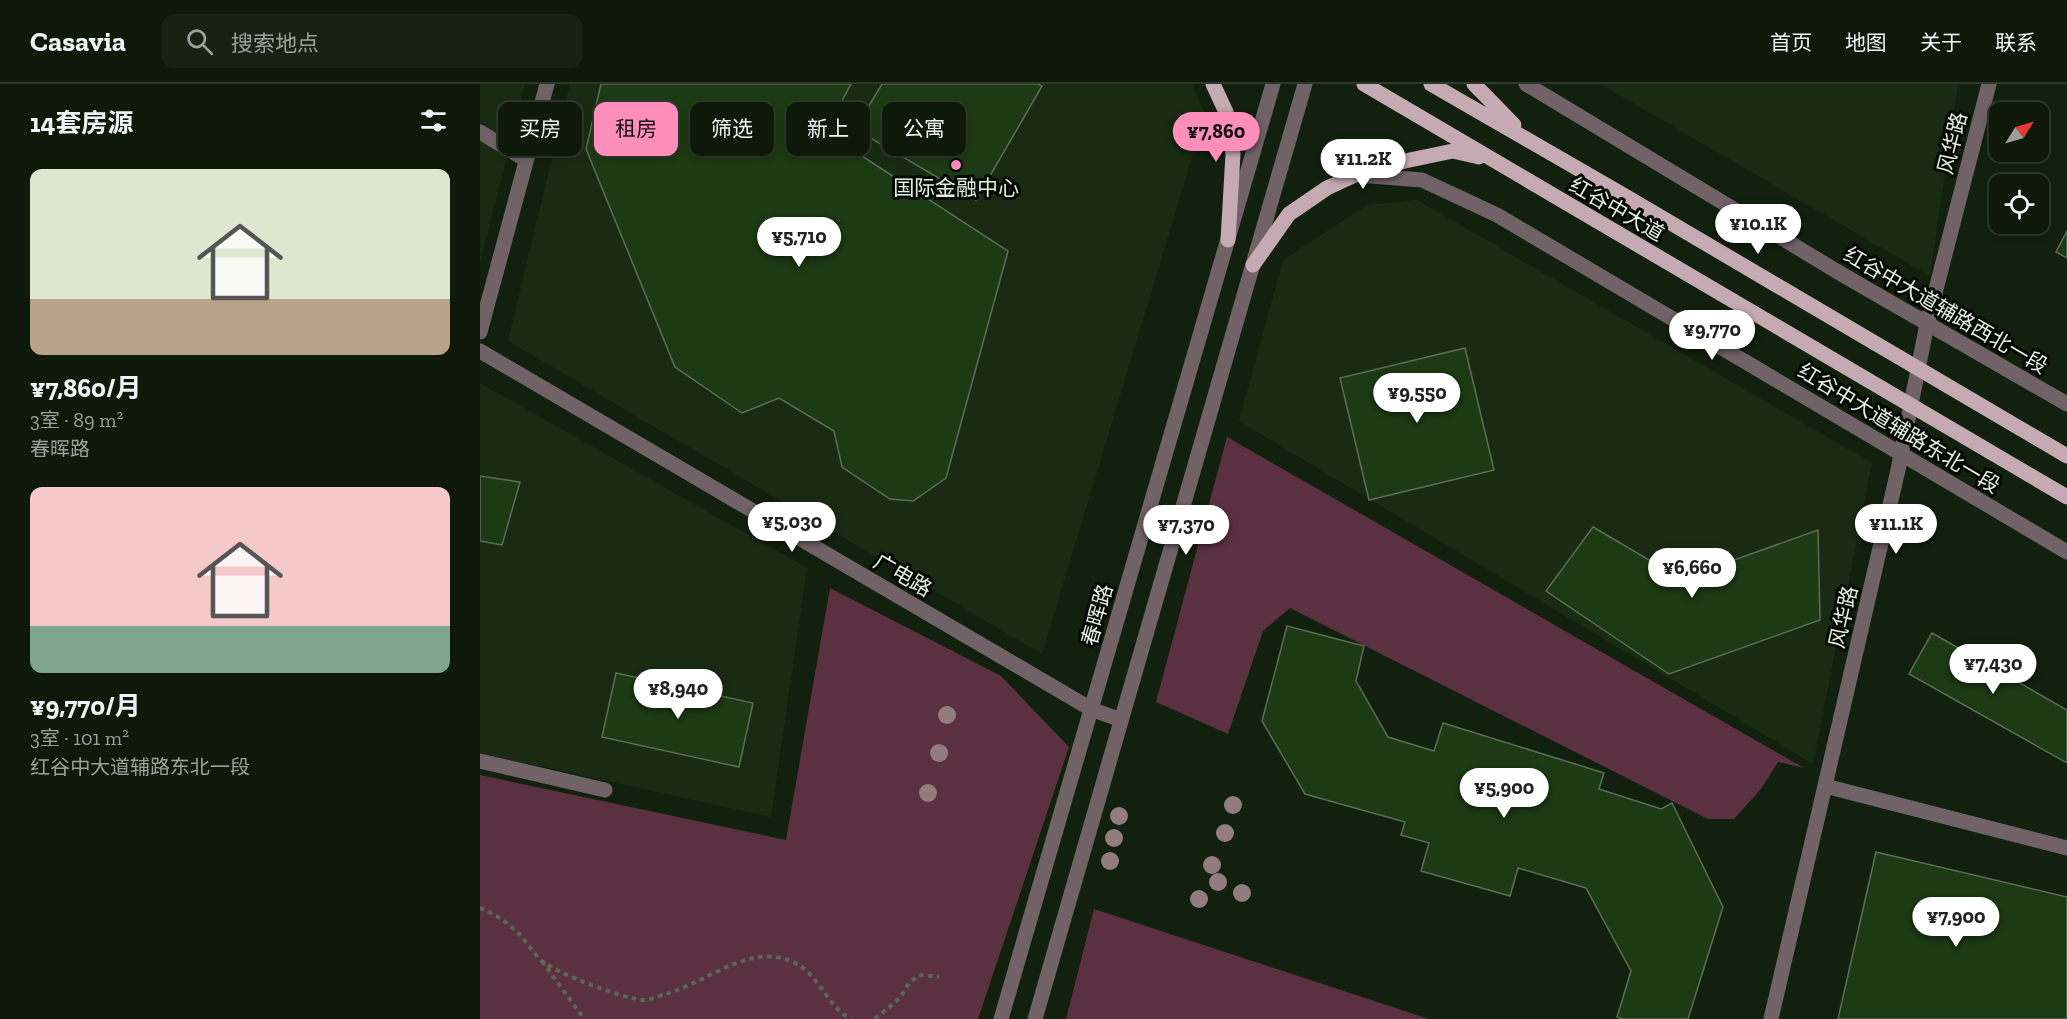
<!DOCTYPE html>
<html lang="zh">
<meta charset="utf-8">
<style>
:root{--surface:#0e190a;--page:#172213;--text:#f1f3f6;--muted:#9ba09c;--line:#2e382b;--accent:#ff8eba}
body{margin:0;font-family:"Zilla Slab","Noto Sans SC",serif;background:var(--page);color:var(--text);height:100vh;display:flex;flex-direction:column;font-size:22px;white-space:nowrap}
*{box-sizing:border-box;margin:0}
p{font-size:20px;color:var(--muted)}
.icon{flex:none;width:33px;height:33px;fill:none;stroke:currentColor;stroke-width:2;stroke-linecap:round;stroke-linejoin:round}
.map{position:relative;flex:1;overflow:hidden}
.panel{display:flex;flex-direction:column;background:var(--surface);width:480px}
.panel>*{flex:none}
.top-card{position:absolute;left:18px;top:18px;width:570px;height:54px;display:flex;gap:12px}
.needle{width:39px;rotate:53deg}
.controls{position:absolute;left:1509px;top:18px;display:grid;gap:12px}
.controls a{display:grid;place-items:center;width:60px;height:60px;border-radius:12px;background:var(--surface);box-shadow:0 3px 9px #0003,0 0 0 2px var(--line);font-size:30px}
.price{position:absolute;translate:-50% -51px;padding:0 14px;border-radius:21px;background:#fff;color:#222;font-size:20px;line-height:39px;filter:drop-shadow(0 2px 3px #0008)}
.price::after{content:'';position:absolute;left:50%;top:36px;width:18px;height:14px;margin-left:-9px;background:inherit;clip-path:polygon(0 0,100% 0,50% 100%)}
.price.current{background:var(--accent);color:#111}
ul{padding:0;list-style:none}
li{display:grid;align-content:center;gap:12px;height:318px;padding:0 30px}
li span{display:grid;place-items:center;height:186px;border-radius:12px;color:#555}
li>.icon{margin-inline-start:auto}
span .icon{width:108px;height:108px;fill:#fffc;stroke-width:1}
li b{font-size:26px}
h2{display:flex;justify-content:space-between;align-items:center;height:72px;padding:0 30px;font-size:26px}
.pill{padding:0 21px;border-radius:12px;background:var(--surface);box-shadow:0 3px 9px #0003,0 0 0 2px var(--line);font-size:21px;line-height:54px}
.pill.current{background:var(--accent);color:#111}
header{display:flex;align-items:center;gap:36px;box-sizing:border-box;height:84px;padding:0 30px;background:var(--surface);border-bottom:2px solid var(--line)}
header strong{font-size:28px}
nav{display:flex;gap:33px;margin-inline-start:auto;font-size:21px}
.search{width:420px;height:54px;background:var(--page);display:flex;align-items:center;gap:15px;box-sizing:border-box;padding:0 21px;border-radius:12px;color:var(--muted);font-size:22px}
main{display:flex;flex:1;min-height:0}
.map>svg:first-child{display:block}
.built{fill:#192c13}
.green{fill:#5b3141}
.building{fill:#1c3a13;stroke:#5c6d57;stroke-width:1.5}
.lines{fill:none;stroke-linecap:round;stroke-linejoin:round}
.path{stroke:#5a6755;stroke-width:4;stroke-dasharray:4.5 4.5;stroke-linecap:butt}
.minor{stroke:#706267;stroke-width:15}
.major{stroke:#c6aab3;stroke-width:15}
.tree{fill:#927c7d}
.poi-dot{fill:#ff8eba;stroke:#040803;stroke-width:2}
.labels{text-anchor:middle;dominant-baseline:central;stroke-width:6;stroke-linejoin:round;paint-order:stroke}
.street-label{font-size:21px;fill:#e5efe2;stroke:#040803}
.poi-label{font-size:21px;fill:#e5efe2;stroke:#040803}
</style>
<header>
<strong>Casavia</strong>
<div class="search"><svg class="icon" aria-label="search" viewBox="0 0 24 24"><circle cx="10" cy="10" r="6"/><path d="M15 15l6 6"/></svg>搜索地点</div>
<nav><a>首页</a><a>地图</a><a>关于</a><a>联系</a></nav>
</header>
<main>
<section class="panel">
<h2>14套房源<svg class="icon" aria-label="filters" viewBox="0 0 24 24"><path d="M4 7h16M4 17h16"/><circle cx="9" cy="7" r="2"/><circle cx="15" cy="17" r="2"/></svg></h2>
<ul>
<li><span style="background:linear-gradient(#dfe7d0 70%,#b9a48a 0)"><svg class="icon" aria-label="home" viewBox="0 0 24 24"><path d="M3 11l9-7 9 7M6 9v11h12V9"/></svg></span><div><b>¥7,860/月</b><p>3室 · 89 m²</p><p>春晖路</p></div></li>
<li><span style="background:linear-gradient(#f6c9c9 75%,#7fa58c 0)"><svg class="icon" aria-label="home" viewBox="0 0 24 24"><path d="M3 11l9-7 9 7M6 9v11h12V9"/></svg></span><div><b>¥9,770/月</b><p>3室 · 101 m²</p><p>红谷中大道辅路东北一段</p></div></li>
</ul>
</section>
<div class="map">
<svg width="1587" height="935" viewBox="0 0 1587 935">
<rect width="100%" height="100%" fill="#12210d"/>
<path class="built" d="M0 0H45L0 179Z
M90 0H712L725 30 562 570 28 257Z
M1120 0H1478L1450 192Z
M937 116 1392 379 1333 680 759 337 803 176 887 121Z
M0 299 327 484 291 733 0 669Z"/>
<path class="green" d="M747 353 1324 684 1298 678 1281 705 1254 735H1228L810 524 783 547 748 650 676 618Z
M350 504 521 592 589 663 498 935H0V691L306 756Z
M614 825 949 935H586Z"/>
<path class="building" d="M121 0H371L345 48 528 167 466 394 433 417 410 415 362 383 354 347 299 314 262 329 195 283 106 65Z
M402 0H558L562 2 496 116 375 45Z
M1587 147V174L1576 168Z
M985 264 1014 386 889 416 860 294Z
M0 392 40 398 22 461 0 457Z
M1113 443 1201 495 1338 446 1340 536 1189 590 1066 507Z
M807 542 884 562 876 597 908 653 954 667 963 639 1124 689 1119 705 1181 725 1192 719 1243 823 1208 935H1143L1137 933 1151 887 1106 804 1038 784 1030 812 941 787 949 759 921 751 925 738 825 710 782 637Z
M1452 549 1587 626V679L1429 590Z
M136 589 273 619 259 683 122 653Z
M1396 768 1587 813V935H1358Z"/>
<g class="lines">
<path class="path" d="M0 824C14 829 31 841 41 852 48 860 54 870 62 877 78 890 142 914 163 916 170 916 179 912 185 910 227 899 269 858 313 878 340 890 346 922 371 935
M62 877 104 935
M395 935 420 914 429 899 439 891 459 893"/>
<path class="minor" d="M1046 0 1363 191 1587 320
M0 48 46 76
M878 91 942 96 1017 131 1587 468
M0 248 67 0
M0 267 611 625 641 636
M0 677 125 706
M1345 702 1587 764
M521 935 793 0
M555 935 825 0
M1291 935 1418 386 1447 240 1509 0"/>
<path class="major" d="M733 0 746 28 753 70 748 156
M884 0 1587 413
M951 0 1145 112 1587 372
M994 0 1034 41
M773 181 809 130 847 104 875 91 925 77 973 67 999 73"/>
</g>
<g class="tree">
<circle cx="467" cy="631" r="9"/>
<circle cx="459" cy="669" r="9"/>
<circle cx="448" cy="709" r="9"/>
<circle cx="753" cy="721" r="9"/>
<circle cx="639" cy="732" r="9"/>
<circle cx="745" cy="749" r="9"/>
<circle cx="634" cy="754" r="9"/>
<circle cx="630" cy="777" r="9"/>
<circle cx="732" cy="781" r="9"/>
<circle cx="738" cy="798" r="9"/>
<circle cx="762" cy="809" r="9"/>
<circle cx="719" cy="815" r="9"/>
</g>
<circle class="poi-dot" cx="476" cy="81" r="6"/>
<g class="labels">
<g class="street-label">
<text transform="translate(1472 59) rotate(-76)">风华路</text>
<text transform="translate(1137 125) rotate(30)">红谷中大道</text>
<text transform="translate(1466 226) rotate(30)">红谷中大道辅路西北一段</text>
<text transform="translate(1419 344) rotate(31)">红谷中大道辅路东北一段</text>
<text transform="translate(423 491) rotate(30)">广电路</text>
<text transform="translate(617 531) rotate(-74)">春晖路</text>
<text transform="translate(1363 533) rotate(-77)">风华路</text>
</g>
<g class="poi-label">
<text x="476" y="103">国际金融中心</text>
</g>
</g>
</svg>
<div class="controls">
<a><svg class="needle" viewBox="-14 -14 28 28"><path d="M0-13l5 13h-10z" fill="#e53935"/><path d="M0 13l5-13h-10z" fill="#9ba09c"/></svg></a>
<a><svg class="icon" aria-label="locate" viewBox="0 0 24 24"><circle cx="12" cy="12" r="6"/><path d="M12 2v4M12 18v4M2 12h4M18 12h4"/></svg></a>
</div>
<b class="price current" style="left:736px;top:79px">¥7,860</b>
<b class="price" style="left:883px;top:106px">¥11.2K</b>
<b class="price" style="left:1278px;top:171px">¥10.1K</b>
<b class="price" style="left:319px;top:184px">¥5,710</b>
<b class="price" style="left:1232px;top:277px">¥9,770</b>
<b class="price" style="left:937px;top:340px">¥9,550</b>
<b class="price" style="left:312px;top:469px">¥5,030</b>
<b class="price" style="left:1416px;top:471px">¥11.1K</b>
<b class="price" style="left:706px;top:472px">¥7,370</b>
<b class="price" style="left:1212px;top:515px">¥6,660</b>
<b class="price" style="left:1513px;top:611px">¥7,430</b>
<b class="price" style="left:198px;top:636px">¥8,940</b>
<b class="price" style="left:1024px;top:735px">¥5,900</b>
<b class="price" style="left:1476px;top:864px">¥7,900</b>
<div class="top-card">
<a class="pill">买房</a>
<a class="pill current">租房</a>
<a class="pill">筛选</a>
<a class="pill">新上</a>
<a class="pill">公寓</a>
</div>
</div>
</main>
